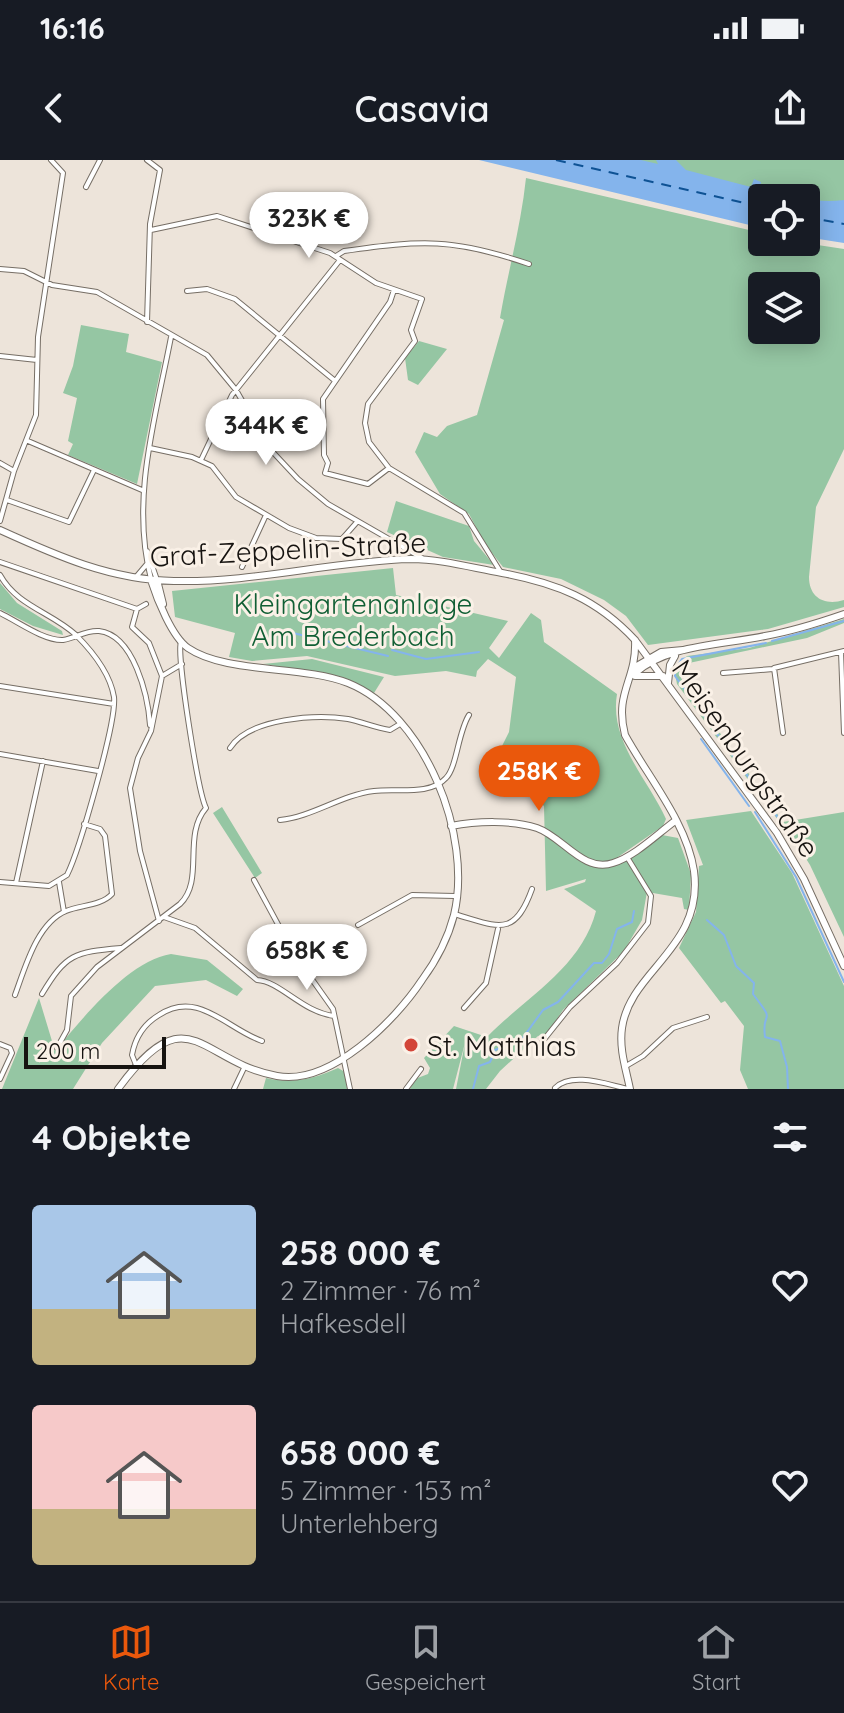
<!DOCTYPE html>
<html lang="de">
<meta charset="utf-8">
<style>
:root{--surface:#171b24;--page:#20242c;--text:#f1f3f6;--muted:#9ea1a6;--line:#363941;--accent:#ea580c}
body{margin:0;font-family:Quicksand,sans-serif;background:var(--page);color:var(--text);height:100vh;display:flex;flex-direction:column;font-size:30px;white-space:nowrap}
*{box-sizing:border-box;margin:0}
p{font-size:26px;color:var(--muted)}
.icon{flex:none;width:44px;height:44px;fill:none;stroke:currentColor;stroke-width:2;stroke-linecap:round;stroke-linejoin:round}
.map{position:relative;height:929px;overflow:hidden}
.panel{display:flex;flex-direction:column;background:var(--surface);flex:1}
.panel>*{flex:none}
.tools{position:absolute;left:748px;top:24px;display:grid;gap:16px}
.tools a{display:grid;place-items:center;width:72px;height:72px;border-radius:8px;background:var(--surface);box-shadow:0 4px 20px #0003;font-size:40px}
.scale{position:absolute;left:24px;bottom:20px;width:142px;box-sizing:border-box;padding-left:8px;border:4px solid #161310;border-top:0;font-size:22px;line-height:28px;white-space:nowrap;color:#161310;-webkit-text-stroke:6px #faf1e7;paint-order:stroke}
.price{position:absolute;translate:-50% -68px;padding:0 18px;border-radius:28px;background:#fff;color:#222;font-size:26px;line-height:52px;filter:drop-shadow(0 2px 4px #0008)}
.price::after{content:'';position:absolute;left:50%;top:48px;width:24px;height:18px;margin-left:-12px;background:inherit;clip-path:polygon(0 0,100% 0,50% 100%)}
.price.current{background:var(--accent);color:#fff}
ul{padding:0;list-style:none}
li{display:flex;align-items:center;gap:24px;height:200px;padding:0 32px}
li span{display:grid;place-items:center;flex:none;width:224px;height:160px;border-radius:8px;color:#555}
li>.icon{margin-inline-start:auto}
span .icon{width:96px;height:96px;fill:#fffc;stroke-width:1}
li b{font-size:34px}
h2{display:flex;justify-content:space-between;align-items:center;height:96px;padding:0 32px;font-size:34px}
.status{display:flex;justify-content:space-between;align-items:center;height:56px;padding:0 40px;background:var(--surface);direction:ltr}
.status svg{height:22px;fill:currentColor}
header{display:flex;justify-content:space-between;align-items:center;height:104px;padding:0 32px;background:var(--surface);font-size:36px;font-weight:600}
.dock{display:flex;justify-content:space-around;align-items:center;height:112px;border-top:2px solid var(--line);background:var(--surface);font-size:22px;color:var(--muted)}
.dock a{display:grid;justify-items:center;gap:4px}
.dock .current{color:var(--accent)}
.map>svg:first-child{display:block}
.green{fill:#95c6a3;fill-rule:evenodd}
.water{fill:#84b4ec}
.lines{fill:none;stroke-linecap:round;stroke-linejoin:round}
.stream{stroke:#84b4ec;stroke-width:2}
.ferry{stroke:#0e5294;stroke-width:2;stroke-dasharray:10 8;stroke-linecap:butt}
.street-casing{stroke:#766e65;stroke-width:6}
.secondary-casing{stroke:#766e65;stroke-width:8}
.street{stroke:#fff;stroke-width:4}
.secondary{stroke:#fff;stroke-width:6}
.poi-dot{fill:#d34639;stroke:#faf1e7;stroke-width:3}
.labels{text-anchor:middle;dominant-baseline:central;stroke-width:6;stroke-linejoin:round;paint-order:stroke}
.street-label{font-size:28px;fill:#161310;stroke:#faf1e7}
.park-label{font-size:28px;fill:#105f34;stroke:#faf1e7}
.poi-label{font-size:28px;fill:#161310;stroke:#faf1e7;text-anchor:start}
</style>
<div class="status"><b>16:16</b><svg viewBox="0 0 49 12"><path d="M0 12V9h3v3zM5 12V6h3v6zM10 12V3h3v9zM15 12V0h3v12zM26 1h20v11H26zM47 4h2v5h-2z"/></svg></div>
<header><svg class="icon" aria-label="back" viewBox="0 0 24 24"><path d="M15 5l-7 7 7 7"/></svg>Casavia<svg class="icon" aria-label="share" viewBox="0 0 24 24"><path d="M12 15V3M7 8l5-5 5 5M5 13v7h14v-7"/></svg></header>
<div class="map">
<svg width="844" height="929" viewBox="0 0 844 929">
<rect width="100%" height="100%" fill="#ede4da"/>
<path class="green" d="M559 0H844V52L806 38H762Z
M526 18 762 73V82H798L844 89V289L816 347 809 417C809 438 825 446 844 440V447L768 469 648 485 626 456 604 440 561 419 503 407 485 384 469 354 440 334 415 292 424 272 437 277 447 266 477 255 504 160 500 158C508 111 521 66 526 18ZM762 126H806V170H762Z
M81 165 129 174 126 192 162 202 137 324 68 295 73 284 68 281 77 238 63 233 73 206Z
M419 181 447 189 418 225 408 220 405 198Z
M396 341 469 366 474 381 494 405 443 397 387 372Z
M393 408 396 435 508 461 489 488 499 498 531 453 541 460 544 482 617 534C609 581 648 619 666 659L663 666 618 697 622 703 662 675 678 678 691 714 689 750 684 749 682 738 647 732 642 760 624 791 563 850 547 874 538 876 500 911 486 929H456L465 883 453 929H410L415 919 428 914 430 908 424 898 454 866 487 877C526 837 581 808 596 751L564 729 585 722 586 719 546 731 544 646 495 600 509 572 516 517 488 499 477 511 476 517 446 511 395 516 307 496 252 501 229 497 235 473 175 457 172 431Z
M0 423 17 443 62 471 63 475 33 466 0 449Z
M844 459V463L807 478 689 503 681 511V518L781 659 778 660 677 524 674 509 687 496 749 488Z
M312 499 384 517 374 533 328 514 263 504Z
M222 647 262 713 255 718 213 653Z
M751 651 792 713 844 826V929H748L740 910 744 866 725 841 721 843 679 788 696 752 699 706 703 705 686 660Z
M844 652V777L810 705 783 662Z
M171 794 207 800 243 829 237 836 206 820 155 826 102 883 73 929H2L39 838 55 891C82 859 128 801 171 794Z
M338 908 345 912 347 929H263L266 918C294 924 313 919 338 908Z"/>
<path class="water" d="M479 0H641L658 4 656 0H676L686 10 751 27 754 19 761 22 760 29C786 36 818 44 844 40V83L806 77V38H762V68Z"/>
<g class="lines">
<path class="stream" d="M293 473 388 496
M772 481 844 461
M766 483 682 499 675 509V516L779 659
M392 490 426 499 479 492
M701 579 749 646
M755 652 796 717 844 822
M707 760 724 775 736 806 754 823 753 834C778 867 761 847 765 877L780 881 787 907 788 929
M473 929 479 906 490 902 495 890 522 879 543 850 558 842 594 803H602L609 794 617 769 632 762 634 751"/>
<path class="ferry" d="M556 0 762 47
M806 57 844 64"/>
<g class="street-casing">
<path id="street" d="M86 27 100 0
M151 70 217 56 330 93 376 123 422 139 411 170 415 181 368 244 365 263 369 282 389 308 464 353 500 411
M336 96 344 91C422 80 453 78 529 104
M0 109 24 111 52 125 97 132 207 195 236 230 269 288 298 319 328 344 422 398
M187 131 207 129 235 139 334 220
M147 162 150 64 160 10 147 0
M0 196 37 200
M28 281 142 330
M150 288 192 297 212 306 236 337 289 368 316 378 342 379 357 362
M201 300 232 235 340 100
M0 303 14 311
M389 308 368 324 325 313 328 303 324 295 323 239 390 142 394 130
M7 340 69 362 94 310
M0 361 14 311 36 255 38 177 63 13 51 0
M147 391 157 420
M0 402 137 449 146 444
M242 407 266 355
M0 415C17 446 51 452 76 475 93 492 110 513 114 537 117 561 79 691 67 715L49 726 0 722
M136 417 147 404
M151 419C130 339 156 256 171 177
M137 449 132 467 149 483 162 516
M0 453C17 461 44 481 63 480 76 478 85 470 99 471 134 475 148 536 150 565
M841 492 844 573
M723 513 773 509
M0 526 114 544
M783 573 774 508 844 491
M230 588C249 558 316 554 348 559 362 562 376 568 390 570L400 564
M0 594 98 611
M280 660C312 657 341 635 374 631 396 628 430 636 446 618 457 607 458 572 469 555
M254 720 294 794 333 849 350 929
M59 722 64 752
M16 723 43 601
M454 754C498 766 514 779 532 729
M164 757 195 768 257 820C280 821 302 852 334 856
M159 761 140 691 130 628 138 598 151 571 162 516 182 504
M358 765 412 735 455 736
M42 834C66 794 74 792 121 788
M15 835C25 808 37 763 66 751 80 745 101 746 112 734L105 676 100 669 84 664
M464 848 486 823 498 769
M542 882 570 847 617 803 648 763 651 736 627 697
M0 884 10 888 12 893 0 919
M57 888 67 870 71 836 97 807 180 744C205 720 182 676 206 648 198 632 176 493 181 482
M136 905 132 895C135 878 144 864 159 855 198 829 227 869 262 881
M626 906 643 896 673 868 707 857
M555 928C572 911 608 925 629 929
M234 929 245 906
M406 929 421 909"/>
</g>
<g class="secondary-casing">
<path id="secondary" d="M0 370C57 396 111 420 174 421 254 423 332 401 411 399 441 399 473 408 502 413 556 423 597 439 635 480L777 673 804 719 844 806
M157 420 163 444
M635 507 661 492 683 490
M634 514C667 484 724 485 765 476 792 471 818 463 844 454
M635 516H663
M668 523 670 505 675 496
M451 666C477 661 512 660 537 668 563 677 583 713 613 703 635 696 656 675 675 661
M118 929C189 832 199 902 277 916 330 926 395 861 422 820 436 801 448 778 454 755 473 676 425 554 348 523 303 505 226 514 188 488 172 477 157 439 151 420
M630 929C626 909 619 889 622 868 630 810 704 788 694 711 687 663 648 617 625 575 614 532 637 520 635 480"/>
</g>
<use href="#street" class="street"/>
<use href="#secondary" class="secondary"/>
</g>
<circle class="poi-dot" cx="411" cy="885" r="8"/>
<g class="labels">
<g class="street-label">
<text transform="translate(288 389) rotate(-3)">Graf-Zeppelin-Straße</text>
<text transform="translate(746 598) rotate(55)">Meisenburgstraße</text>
</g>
<g class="park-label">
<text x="353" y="443">Kleingartenanlage<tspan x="353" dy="32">Am Brederbach</tspan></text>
</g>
<g class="poi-label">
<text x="427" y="885">St. Matthias</text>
</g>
</g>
</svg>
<div class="tools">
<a><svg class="icon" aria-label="locate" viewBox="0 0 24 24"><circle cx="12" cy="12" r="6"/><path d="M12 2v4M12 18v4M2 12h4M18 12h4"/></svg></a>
<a><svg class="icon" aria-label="layers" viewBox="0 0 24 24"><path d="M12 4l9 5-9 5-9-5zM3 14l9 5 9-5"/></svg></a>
</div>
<div class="scale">200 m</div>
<b class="price" style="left:309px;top:100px">323K €</b>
<b class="price" style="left:266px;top:307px">344K €</b>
<b class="price current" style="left:539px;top:653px">258K €</b>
<b class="price" style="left:307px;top:832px">658K €</b>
</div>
<section class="panel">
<h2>4 Objekte<svg class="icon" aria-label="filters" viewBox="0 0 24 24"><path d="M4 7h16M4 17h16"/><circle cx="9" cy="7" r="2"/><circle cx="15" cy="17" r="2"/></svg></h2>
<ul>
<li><span style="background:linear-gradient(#a9c7e8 65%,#c2b280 0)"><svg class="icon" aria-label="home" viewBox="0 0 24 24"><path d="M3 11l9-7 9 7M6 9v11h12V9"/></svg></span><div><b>258 000 €</b><p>2 Zimmer · 76 m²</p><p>Hafkesdell</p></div><svg class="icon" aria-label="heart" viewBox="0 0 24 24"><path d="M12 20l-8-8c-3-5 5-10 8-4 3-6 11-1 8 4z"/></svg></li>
<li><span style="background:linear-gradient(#f6c9c9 65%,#c2b280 0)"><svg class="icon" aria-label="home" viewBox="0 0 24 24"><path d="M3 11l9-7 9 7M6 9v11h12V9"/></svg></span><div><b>658 000 €</b><p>5 Zimmer · 153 m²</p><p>Unterlehberg</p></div><svg class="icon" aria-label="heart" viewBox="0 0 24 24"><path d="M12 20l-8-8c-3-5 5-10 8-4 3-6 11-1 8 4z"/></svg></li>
</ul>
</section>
<nav class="dock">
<a class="current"><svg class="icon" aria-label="map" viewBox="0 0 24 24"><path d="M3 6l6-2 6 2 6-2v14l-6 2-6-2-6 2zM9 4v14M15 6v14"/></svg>Karte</a>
<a><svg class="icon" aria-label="saved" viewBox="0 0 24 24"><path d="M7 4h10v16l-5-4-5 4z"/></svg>Gespeichert</a>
<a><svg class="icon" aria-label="home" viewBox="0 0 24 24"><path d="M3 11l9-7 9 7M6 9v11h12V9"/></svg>Start</a>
</nav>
